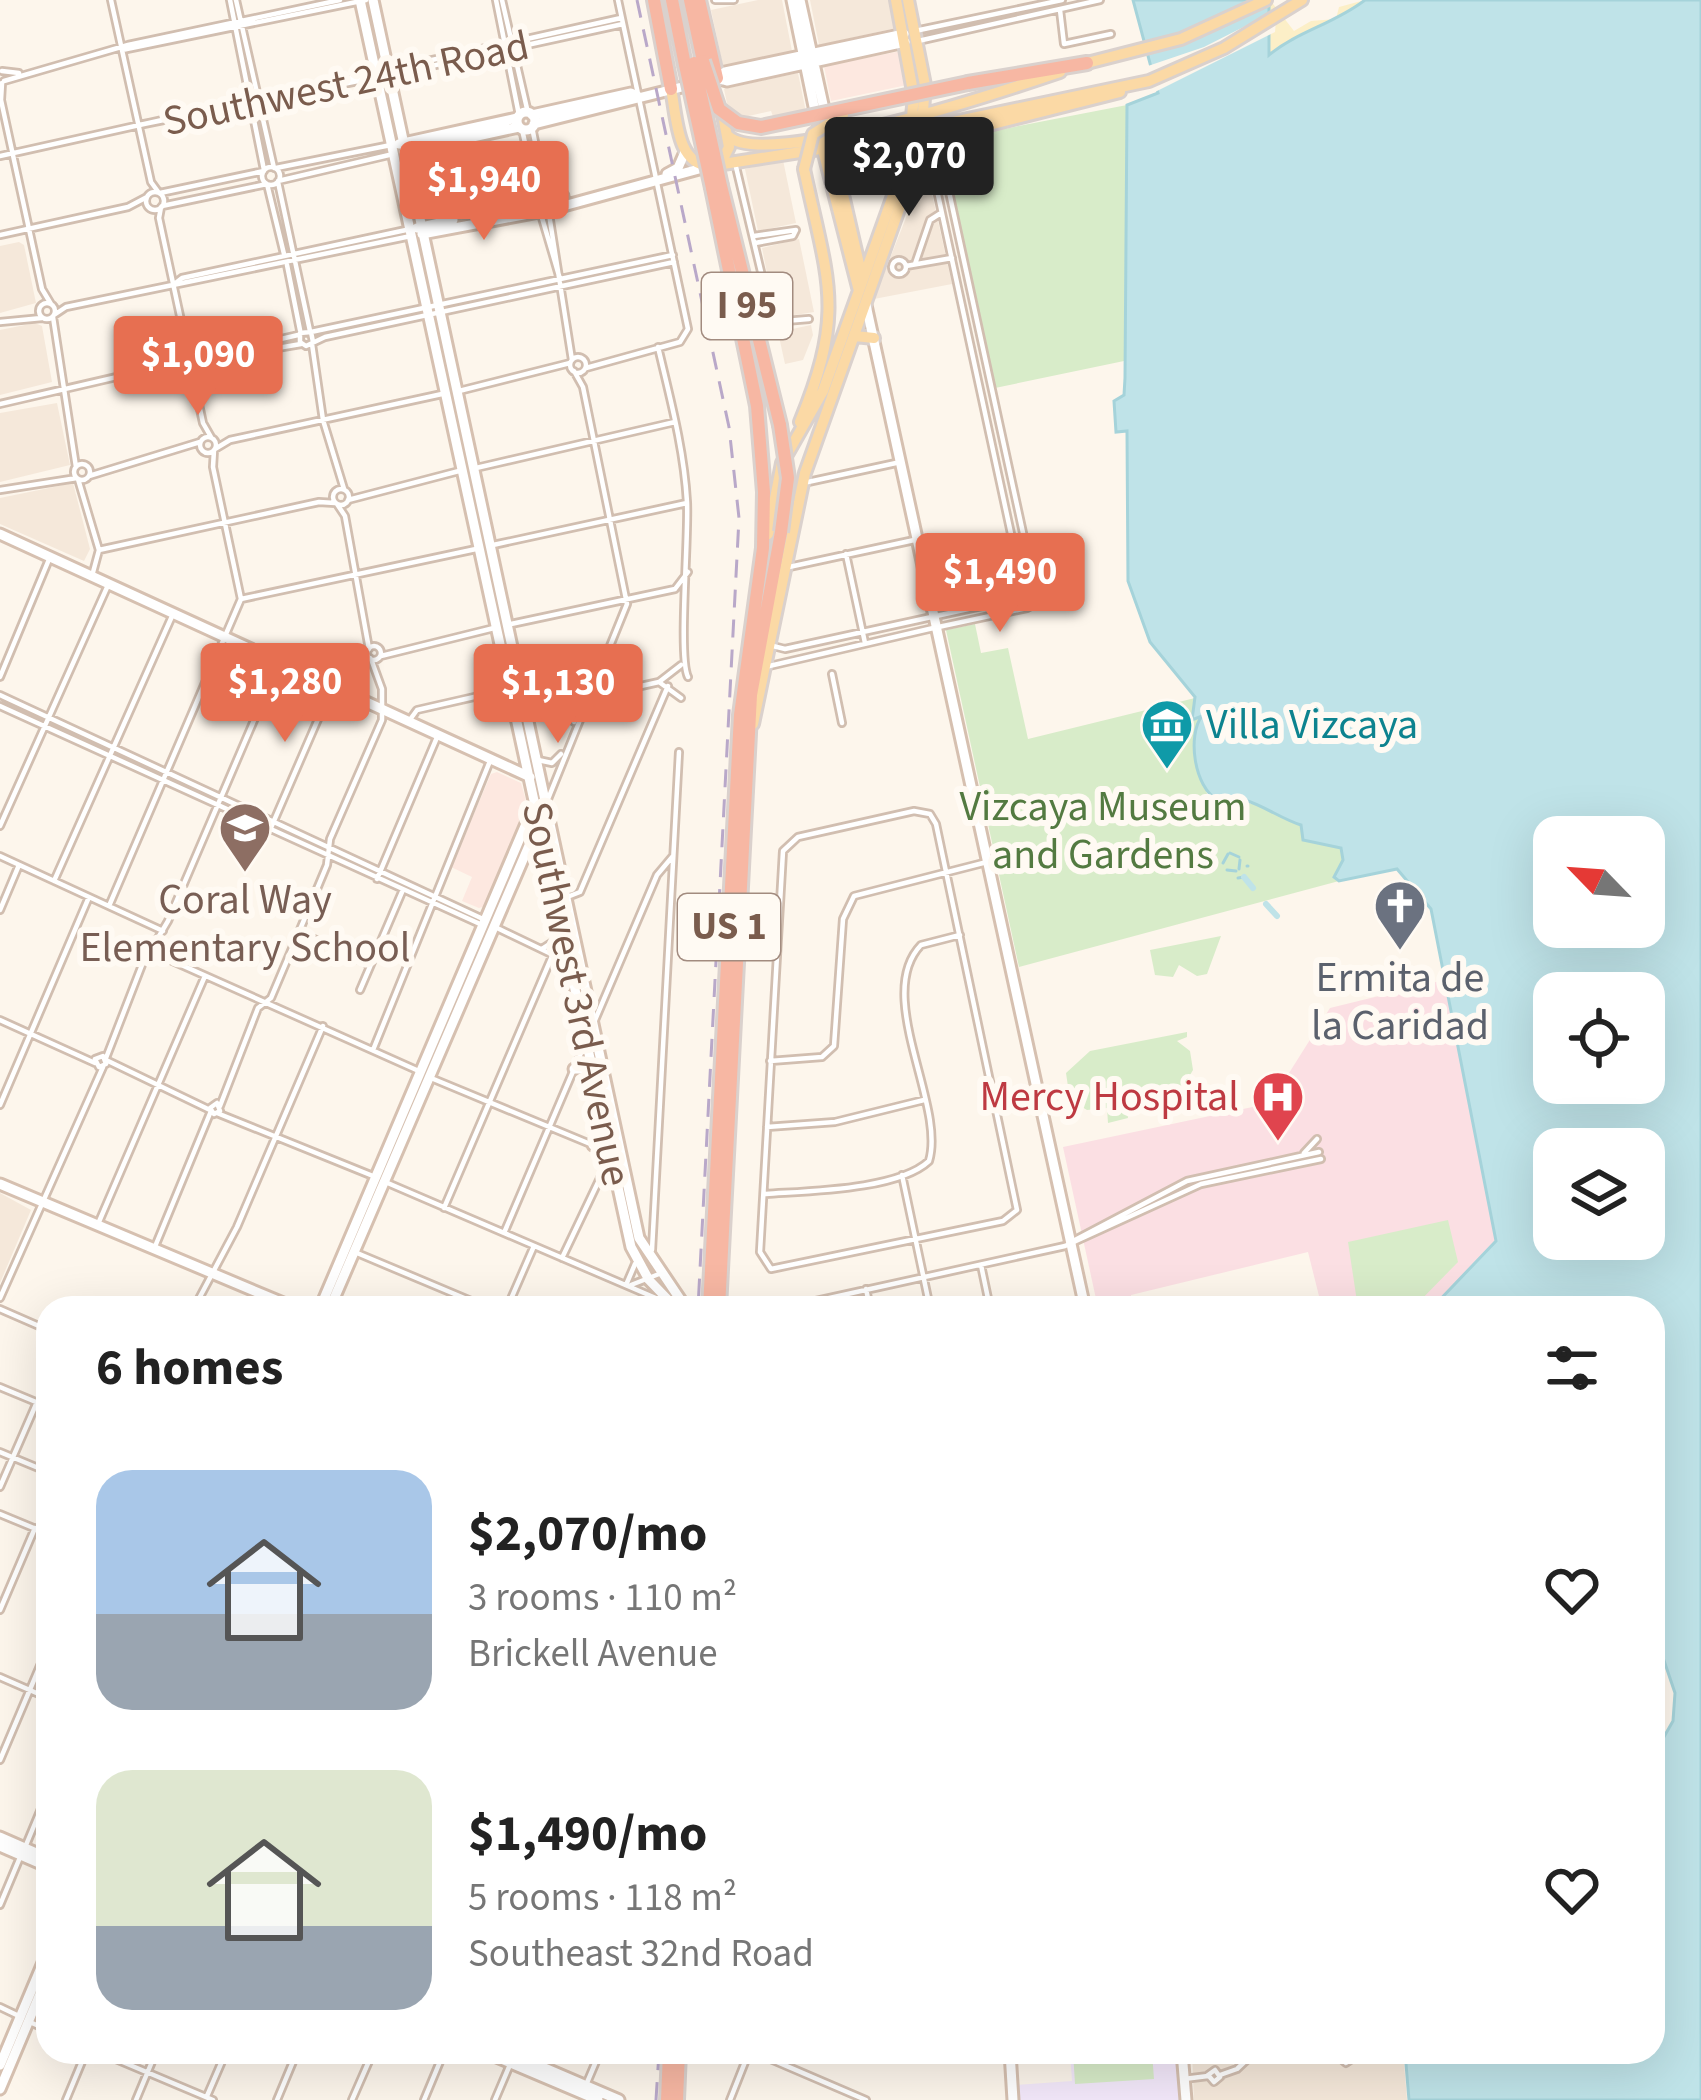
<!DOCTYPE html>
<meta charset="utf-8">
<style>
:root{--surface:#fff;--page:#f2f2f2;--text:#222;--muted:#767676;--accent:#e76f51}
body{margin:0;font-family:"Source Sans 3",sans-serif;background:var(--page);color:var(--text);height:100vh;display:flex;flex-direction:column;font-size:45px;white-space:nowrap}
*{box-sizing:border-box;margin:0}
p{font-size:39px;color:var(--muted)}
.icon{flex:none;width:66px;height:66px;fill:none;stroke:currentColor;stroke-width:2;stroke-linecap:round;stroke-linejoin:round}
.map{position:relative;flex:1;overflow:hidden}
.details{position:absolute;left:36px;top:1296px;width:1629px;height:768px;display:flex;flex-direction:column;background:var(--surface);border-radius:36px;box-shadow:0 12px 48px #0002}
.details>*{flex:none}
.needle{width:78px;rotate:295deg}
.buttons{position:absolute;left:1533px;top:816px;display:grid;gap:24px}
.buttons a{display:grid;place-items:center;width:132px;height:132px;border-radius:24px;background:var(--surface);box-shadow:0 12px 48px #0002;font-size:60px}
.price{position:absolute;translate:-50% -102px;padding:0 27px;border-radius:12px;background:var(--accent);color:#fff;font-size:39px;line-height:78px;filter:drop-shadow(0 3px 6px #0008)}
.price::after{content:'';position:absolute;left:50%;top:72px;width:36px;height:27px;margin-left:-18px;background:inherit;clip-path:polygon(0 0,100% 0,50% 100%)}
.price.on{background:#222;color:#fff}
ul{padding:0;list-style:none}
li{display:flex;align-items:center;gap:36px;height:300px;padding:0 60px}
li span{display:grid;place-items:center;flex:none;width:336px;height:240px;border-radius:36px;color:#555}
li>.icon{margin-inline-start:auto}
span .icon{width:144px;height:144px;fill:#fffc;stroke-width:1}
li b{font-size:51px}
h2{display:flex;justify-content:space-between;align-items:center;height:144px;padding:0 60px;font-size:51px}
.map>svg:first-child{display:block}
.residential{fill:#f5e8da}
.commercial{fill:#fde8e0}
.education{fill:#f3e8fa}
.medical{fill:#fbdfe3}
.green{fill:#d8ecc9}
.sand{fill:#fcefc7}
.water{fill:#bfe3e8;stroke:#a5d3da;stroke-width:3;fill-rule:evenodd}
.pier{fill:#fdf6ec}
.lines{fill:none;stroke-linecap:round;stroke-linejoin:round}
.stream{stroke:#a5d3da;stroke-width:3}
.canal{stroke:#bfe3e8;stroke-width:6}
.street-casing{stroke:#d1beb0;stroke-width:10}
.secondary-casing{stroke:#d6c0b0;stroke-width:15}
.primary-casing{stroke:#dad1cd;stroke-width:16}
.highway-casing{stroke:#dad1cd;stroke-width:18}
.street{stroke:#fff;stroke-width:4.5}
.secondary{stroke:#fff;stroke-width:9}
.primary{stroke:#fbd9a5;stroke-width:10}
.highway{stroke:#f7b7a3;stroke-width:12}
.rail{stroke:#b9a8c9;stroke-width:3;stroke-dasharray:18 12;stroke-linecap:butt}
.primary-bridge-casing{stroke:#dad1cd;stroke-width:16;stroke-linecap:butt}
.highway-bridge-casing{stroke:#dad1cd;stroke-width:18;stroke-linecap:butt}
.primary-bridge{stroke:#fbd9a5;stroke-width:10}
.highway-bridge{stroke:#f7b7a3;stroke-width:12}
.labels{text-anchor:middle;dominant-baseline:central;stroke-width:12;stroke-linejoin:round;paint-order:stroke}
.shield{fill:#fffaf3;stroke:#a28b7f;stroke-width:3}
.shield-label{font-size:39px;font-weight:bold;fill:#7a5c4d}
.street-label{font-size:42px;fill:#7a5c4d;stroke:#fffaf3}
.culture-label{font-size:42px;fill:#0d838f;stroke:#fffaf3;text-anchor:start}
.park-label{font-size:42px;fill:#537a41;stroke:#fffaf3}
.education-label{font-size:42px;fill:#785e54;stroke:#fffaf3}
.worship-label{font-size:42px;fill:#5b616d;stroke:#fffaf3}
.health-label{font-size:42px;fill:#be3a42;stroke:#fffaf3;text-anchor:end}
</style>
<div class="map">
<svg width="1701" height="2100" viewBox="0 0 1701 2100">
<rect width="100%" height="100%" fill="#fdf6ec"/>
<path class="residential" d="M758 0H782L792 51 723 66 711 10Z
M810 0H890L896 28 819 45Z
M798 73 806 112 774 119 771 111 740 118 729 113 724 89Z
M783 160 796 223 758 231 745 169Z
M926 167 952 284 874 299Z
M799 239 814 312 776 318 762 248Z
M19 242 24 245 36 303 0 313V246Z
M35 323 42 326 52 382 0 395V330Z
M811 325 813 335 803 360 785 364 778 332Z
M57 403 70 465 0 482V413Z
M73 483 90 549 84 561 0 524V498Z
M0 1193 31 1210 0 1283Z
M1192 2052H1403L1407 2100H1194Z"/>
<path class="commercial" d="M901 51 907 85 831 101 824 66Z
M497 772 521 783 528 808 487 906 479 908 462 901 472 877 451 867 491 774Z"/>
<path class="education" d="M1070 2052H1177L1180 2100H1017L1016 2085 1072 2081Z"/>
<path class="medical" d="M1444 980 1496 1241 1432 1308H1322L1308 1252 1131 1295V1308H1098L1063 1147 1262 1105 1272 1100 1330 1008Z"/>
<path class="green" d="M1127 105 1124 361 995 388 944 151 957 138Z
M975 624 981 653 1008 648 1028 739 1195 698 1192 719H1203L1193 738 1207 794 1271 808 1301 825 1303 840 1341 848 1343 861 1334 876 1339 881 1019 967 946 630Z
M1221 936 1207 974 1197 976 1179 965 1173 977 1155 975 1150 950Z
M1187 1032V1037L1177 1041 1190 1051 1193 1070 1181 1090 1166 1097 1169 1110 1149 1114V1100L1126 1104 1128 1118 1108 1123 1107 1108 1087 1110 1070 1100 1066 1073 1090 1051Z
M1448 1220 1458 1262 1413 1308H1358L1348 1242Z
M1073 2052H1152L1154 2079 1075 2084Z"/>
<path class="sand" d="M1270 0 1294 31 1311 21 1336 19 1339 7 1365 0C1334 24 1298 32 1269 55Z"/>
<path class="water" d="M1133 0H1269V55C1298 31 1334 24 1365 0H1701V2100H1409L1405 2052H1653V1756L1673 1721 1675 1693 1653 1628V1308H1432L1496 1241 1431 909 1397 869 1339 881 1334 877 1343 860 1341 848 1303 840 1301 825C1274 817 1245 790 1218 800 1194 788 1187 735 1202 716L1192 720 1195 697 1150 642 1128 581 1127 431 1116 432 1114 401 1124 395 1125 378 1127 105 1158 93ZM1554 837H1644V927H1554ZM1554 993H1644V1083H1554ZM1554 1149H1644V1239H1554Z"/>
<path class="pier" d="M1277 10 1275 32 1153 93 1145 67 1204 47Z"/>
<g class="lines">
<path class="stream" d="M1230 853 1239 857
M1223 863 1228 854
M1247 866H1248
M1239 869 1240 860
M1227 870 1236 871
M1238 878 1244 877"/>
<path class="canal" d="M1244 877 1253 888
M1266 904 1277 916"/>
<g class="street-casing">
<path id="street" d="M111 0 151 182 159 193
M230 0 264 170
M236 0 274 168
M496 0 519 115
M502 0 528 113
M715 0H734
M1060 10 1064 44 1111 34
M915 31 1062 0
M918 41 1100 0
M122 50 366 0
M2 71 19 73
M390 75 623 24
M4 81 128 45 340 0
M2 83 1 100 42 289 51 304
M139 125 373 78
M532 127 546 197
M522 129 537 199
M0 156 621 18
M736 167 773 322 809 319
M262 176a9 9 0 1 1 18 0a9 9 0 1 1-18 0Z
M276 168 391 145
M278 181 389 155
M278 182 310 331
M267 184 284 254
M146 201a9 9 0 1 1 18 0a9 9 0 1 1-18 0Z
M160 193 264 171
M162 206 267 184
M161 207 159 218 203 423 211 437
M540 211 560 279
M549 214 572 360
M0 235 128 207 147 197
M754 236 796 230 793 236 755 243
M892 267a7 7 0 1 1 14 0a7 7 0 1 1-14 0Z
M915 264 930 220 941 213
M287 265 300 330
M906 266 952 258
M173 285 182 278 406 230
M39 311a8 8 0 1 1 16 0a8 8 0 1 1-16 0Z
M54 315 66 307 411 236
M53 317 76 467
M0 322 42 318
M311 332 673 255
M313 342 311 332 300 333V342L306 346 325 337 674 262
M312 344 323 420 344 489
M658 347C670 398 684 449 687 502 689 537 678 657 688 677
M570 365a8 8 0 1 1 16 0a8 8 0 1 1-16 0Z
M190 363 301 344
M586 368 680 342 688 329 618 0
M459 391 570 363
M0 404 298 335
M200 445a8 8 0 1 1 16 0a8 8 0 1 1-16 0Z
M215 449 230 440 442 394
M214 450 213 467 241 599
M74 472a8 8 0 1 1 16 0a8 8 0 1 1-16 0Z
M476 468 675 422
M89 476 200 442
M78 479 99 550 92 576
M808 482 896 463
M333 497a8 8 0 1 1 16 0a8 8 0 1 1-16 0Z
M0 490 77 478
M348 500 459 471
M337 504 345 516 369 649
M493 545 687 503
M99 550 319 502 335 503
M846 554 865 643
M789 567 919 539
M675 589 688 572
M241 599 476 549
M511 624 675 589
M773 646 785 649 1037 594
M367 653a7 7 0 1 1 14 0a7 7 0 1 1-14 0Z
M381 656 494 628
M765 667 929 629 1027 608 1038 602 943 164 935 161 932 167 1027 608
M598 673 609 692
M832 674 842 723
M0 677 50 557
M311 677 319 666 370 658
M659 682 681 698
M0 695 483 919
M559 705 571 711 574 722
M0 706 480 924
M528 711 659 682 681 665
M409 721 417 710 509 689
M538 760 552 763 561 754
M548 799 627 604 583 387 574 371
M914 811 930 814 936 824 1017 1210 1003 1221 771 1269 760 1252 783 851 798 837Z
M0 826 109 583
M270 830 332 687
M0 856 163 931
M377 879 438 735
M54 881 173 614
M557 901 580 892 668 686
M109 906 241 599
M0 910 19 865
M495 927 570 963
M299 932 370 965
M542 949 562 936
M150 951 421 1072
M360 990 402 892
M0 1020 95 1063
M373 1050 490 761
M103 1056 106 1064 99 1067 95 1059Z
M106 1058 142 965 168 921 279 662
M106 1060 210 1110
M770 1061 822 1057 834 1046 843 919 854 896 987 862
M431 1078 612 1153 562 1258
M217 1103 220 1111 214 1114 210 1108Z
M0 1105 89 897
M220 1106 258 1008 271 998 299 932 327 865 330 839 382 720V689L371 659
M217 1113 373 1176
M767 1127 835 1122 924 1100
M1304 1153 1317 1139
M902 1175 930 1308
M383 1181 665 1302
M766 1194C808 1191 898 1190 929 1161 946 1105 873 995 921 945L960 935
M444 1208 553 954
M98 1224 205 976
M504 1233 657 875 673 856
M1075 1240 1187 1181 1319 1152
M154 1249 211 1111
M652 1250 679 752
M357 1253 488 1308
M981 1265 990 1308
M626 1285 635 1264
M631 1285 659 1274
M866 1289 870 1308
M0 1298 103 1067
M194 1308 237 1227 323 1026
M260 1308 265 1295
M507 1308 534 1246
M784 1308 1065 1246 1201 1184 1321 1159
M0 1309 48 1330
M0 1387 48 1407
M0 1452 48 1472
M0 1487 37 1402
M0 1514 48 1534
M0 1610 35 1528
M0 1677 48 1698
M0 1760 48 1647
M26 1845 48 1792
M0 1905 21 1855
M0 2007 21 2017
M32 2023 48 2030
M99 2052 213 2100
M754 2052 866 2100
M1333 2052 1346 2063 1362 2052
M1215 2070 1220 2077 1214 2082 1208 2075Z
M1220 2075 1237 2069 1255 2052
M1184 2079 1208 2076
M586 2085 600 2052
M207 2096 226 2052
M66 2100 86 2052
M136 2100 156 2052
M277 2100 297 2052
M352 2100 373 2052
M424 2100 444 2052
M495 2100 509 2067
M730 2100 749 2052"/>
</g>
<g class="secondary-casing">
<path id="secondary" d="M360 0 631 1247 649 1280 676 1308
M373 0 639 1238 686 1308
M792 0 817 121
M800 0 826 118
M717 78 727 81 905 42
M712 80 725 72 904 34
M517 121a9 9 0 1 1 18 0a9 9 0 1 1-18 0Z
M532 115 631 93 639 97
M534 124 690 85
M399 144 517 118
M404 152 519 127
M667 174 678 168 685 152
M523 206 541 197 563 196
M417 228 453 220
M422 234 545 211 710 166
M866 305 1085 1308
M0 534 530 777
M574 1069H594
M593 1145 607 1134
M0 1184 295 1308
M320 1308 534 805
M330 1308 540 820
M0 1837 48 1858
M0 1846 48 1867
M485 2052 598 2100
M507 2052 619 2100
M1010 2052 1013 2100
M1182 2052 1186 2100
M0 2065 48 1951
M0 2089 48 1975"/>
</g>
<g class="primary-casing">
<path id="primary" d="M1083 64 1181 39 1266 0
M671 89C677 117 676 164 710 166L839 146 1149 81 1224 48 1302 0
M728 136C765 171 1007 90 1060 72
M831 143 862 277
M822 146 859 291
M923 153 941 137 1120 92
M721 163 729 147 722 110
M855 336 874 338
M800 422C846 310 828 282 804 169
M768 534 782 463 823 391 908 154 914 97 896 0
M753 724 805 473 920 150 925 85 908 0"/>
</g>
<g class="highway-casing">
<path id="highway" d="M654 0 671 89
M672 0 685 65
M690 0 703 61
M699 0 717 78
M968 83 1087 63
M721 186 780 425
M709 1308 740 715 763 548 764 492 757 406 712 188
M719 1308 751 695 781 532
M667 2100 669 2052
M677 2100 679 2052"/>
</g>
<use href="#street" class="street"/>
<use href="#secondary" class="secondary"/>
<use href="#primary" class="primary"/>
<use href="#highway" class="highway"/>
<path class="rail" d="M637 0 729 427 739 518 698 1308
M656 2100 659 2052"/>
<g class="primary-bridge-casing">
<path id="primary-bridge" d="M804 169 813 134 843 115"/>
</g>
<g class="highway-bridge-casing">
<path id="highway-bridge" d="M703 61 719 109 738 123 761 127 968 83
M694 63 721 186
M685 65 712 188
M780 425 788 478 781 532"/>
</g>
<use href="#primary-bridge" class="primary-bridge"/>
<use href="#highway-bridge" class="highway-bridge"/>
</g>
<defs>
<g id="museum-pin" transform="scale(2.7)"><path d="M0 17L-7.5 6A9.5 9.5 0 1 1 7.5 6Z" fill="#0f9aa8" stroke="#fffaf3"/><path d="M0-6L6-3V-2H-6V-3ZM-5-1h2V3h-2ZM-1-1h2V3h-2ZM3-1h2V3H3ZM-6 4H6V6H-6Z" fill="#fff"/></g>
<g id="school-pin" transform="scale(2.7)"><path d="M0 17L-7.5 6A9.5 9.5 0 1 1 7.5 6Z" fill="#8d6e63" stroke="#fffaf3"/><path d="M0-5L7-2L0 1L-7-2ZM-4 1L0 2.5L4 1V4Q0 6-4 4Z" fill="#fff"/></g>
<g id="church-pin" transform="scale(2.7)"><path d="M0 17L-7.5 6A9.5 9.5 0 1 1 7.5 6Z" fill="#6b7280" stroke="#fffaf3"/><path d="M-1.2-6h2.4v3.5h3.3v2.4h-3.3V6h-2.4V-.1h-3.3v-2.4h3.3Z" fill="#fff"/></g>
<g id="hospital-pin" transform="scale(2.7)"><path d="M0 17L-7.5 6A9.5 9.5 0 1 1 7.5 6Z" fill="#e0444e" stroke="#fffaf3"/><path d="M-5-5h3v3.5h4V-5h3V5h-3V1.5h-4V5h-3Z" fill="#fff"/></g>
</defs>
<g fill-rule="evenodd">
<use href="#museum-pin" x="1167" y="725"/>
<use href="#school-pin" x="245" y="828"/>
<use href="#church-pin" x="1400" y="906"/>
<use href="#hospital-pin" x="1278" y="1097"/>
</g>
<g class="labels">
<g class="shield">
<rect x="702" y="273" width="90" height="66" rx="9"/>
<rect x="678" y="894" width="102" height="66" rx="9"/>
</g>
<g class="shield-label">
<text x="747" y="306">I 95</text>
<text x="729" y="927">US 1</text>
</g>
<g class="street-label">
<text transform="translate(346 84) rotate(-12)">Southwest 24th Road</text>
<text transform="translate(576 994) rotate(78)">Southwest 3rd Avenue</text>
</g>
<g class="culture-label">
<text x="1206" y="725">Villa Vizcaya</text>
</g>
<g class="park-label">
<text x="1103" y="807">Vizcaya Museum<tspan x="1103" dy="48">and Gardens</tspan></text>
</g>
<g class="education-label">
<text x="245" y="900">Coral Way<tspan x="245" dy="48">Elementary School</tspan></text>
</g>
<g class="worship-label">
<text x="1400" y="978">Ermita de<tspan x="1400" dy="48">la Caridad</tspan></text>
</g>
<g class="health-label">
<text x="1239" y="1097">Mercy Hospital</text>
</g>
</g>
</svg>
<div class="buttons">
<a><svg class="needle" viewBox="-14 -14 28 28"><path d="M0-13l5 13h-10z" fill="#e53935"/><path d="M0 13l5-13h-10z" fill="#767676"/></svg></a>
<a><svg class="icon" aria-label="locate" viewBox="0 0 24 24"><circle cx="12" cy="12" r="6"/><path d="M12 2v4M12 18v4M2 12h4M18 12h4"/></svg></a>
<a><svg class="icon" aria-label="layers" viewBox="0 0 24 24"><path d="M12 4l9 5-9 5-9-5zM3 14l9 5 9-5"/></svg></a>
</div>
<b class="price on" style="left:909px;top:219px">$2,070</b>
<b class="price" style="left:484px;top:243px">$1,940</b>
<b class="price" style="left:198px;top:418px">$1,090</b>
<b class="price" style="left:1000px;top:635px">$1,490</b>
<b class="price" style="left:285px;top:745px">$1,280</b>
<b class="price" style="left:558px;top:746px">$1,130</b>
<section class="details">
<h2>6 homes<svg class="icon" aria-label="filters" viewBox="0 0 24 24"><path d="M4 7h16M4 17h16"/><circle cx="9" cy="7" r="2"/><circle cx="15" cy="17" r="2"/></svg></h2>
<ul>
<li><span style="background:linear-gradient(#a9c7e8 60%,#9aa5b1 0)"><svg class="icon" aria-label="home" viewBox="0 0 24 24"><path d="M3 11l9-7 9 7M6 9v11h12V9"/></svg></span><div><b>$2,070/mo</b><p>3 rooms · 110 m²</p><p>Brickell Avenue</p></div><svg class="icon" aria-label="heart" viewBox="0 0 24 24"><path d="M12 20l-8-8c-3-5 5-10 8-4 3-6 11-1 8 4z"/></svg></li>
<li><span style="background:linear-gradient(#dfe7d0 65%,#9aa5b1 0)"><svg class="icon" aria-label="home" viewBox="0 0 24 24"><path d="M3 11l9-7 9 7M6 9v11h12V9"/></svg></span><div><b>$1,490/mo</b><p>5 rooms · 118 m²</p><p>Southeast 32nd Road</p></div><svg class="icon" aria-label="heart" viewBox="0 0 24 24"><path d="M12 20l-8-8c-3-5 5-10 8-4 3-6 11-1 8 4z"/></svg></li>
</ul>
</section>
</div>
